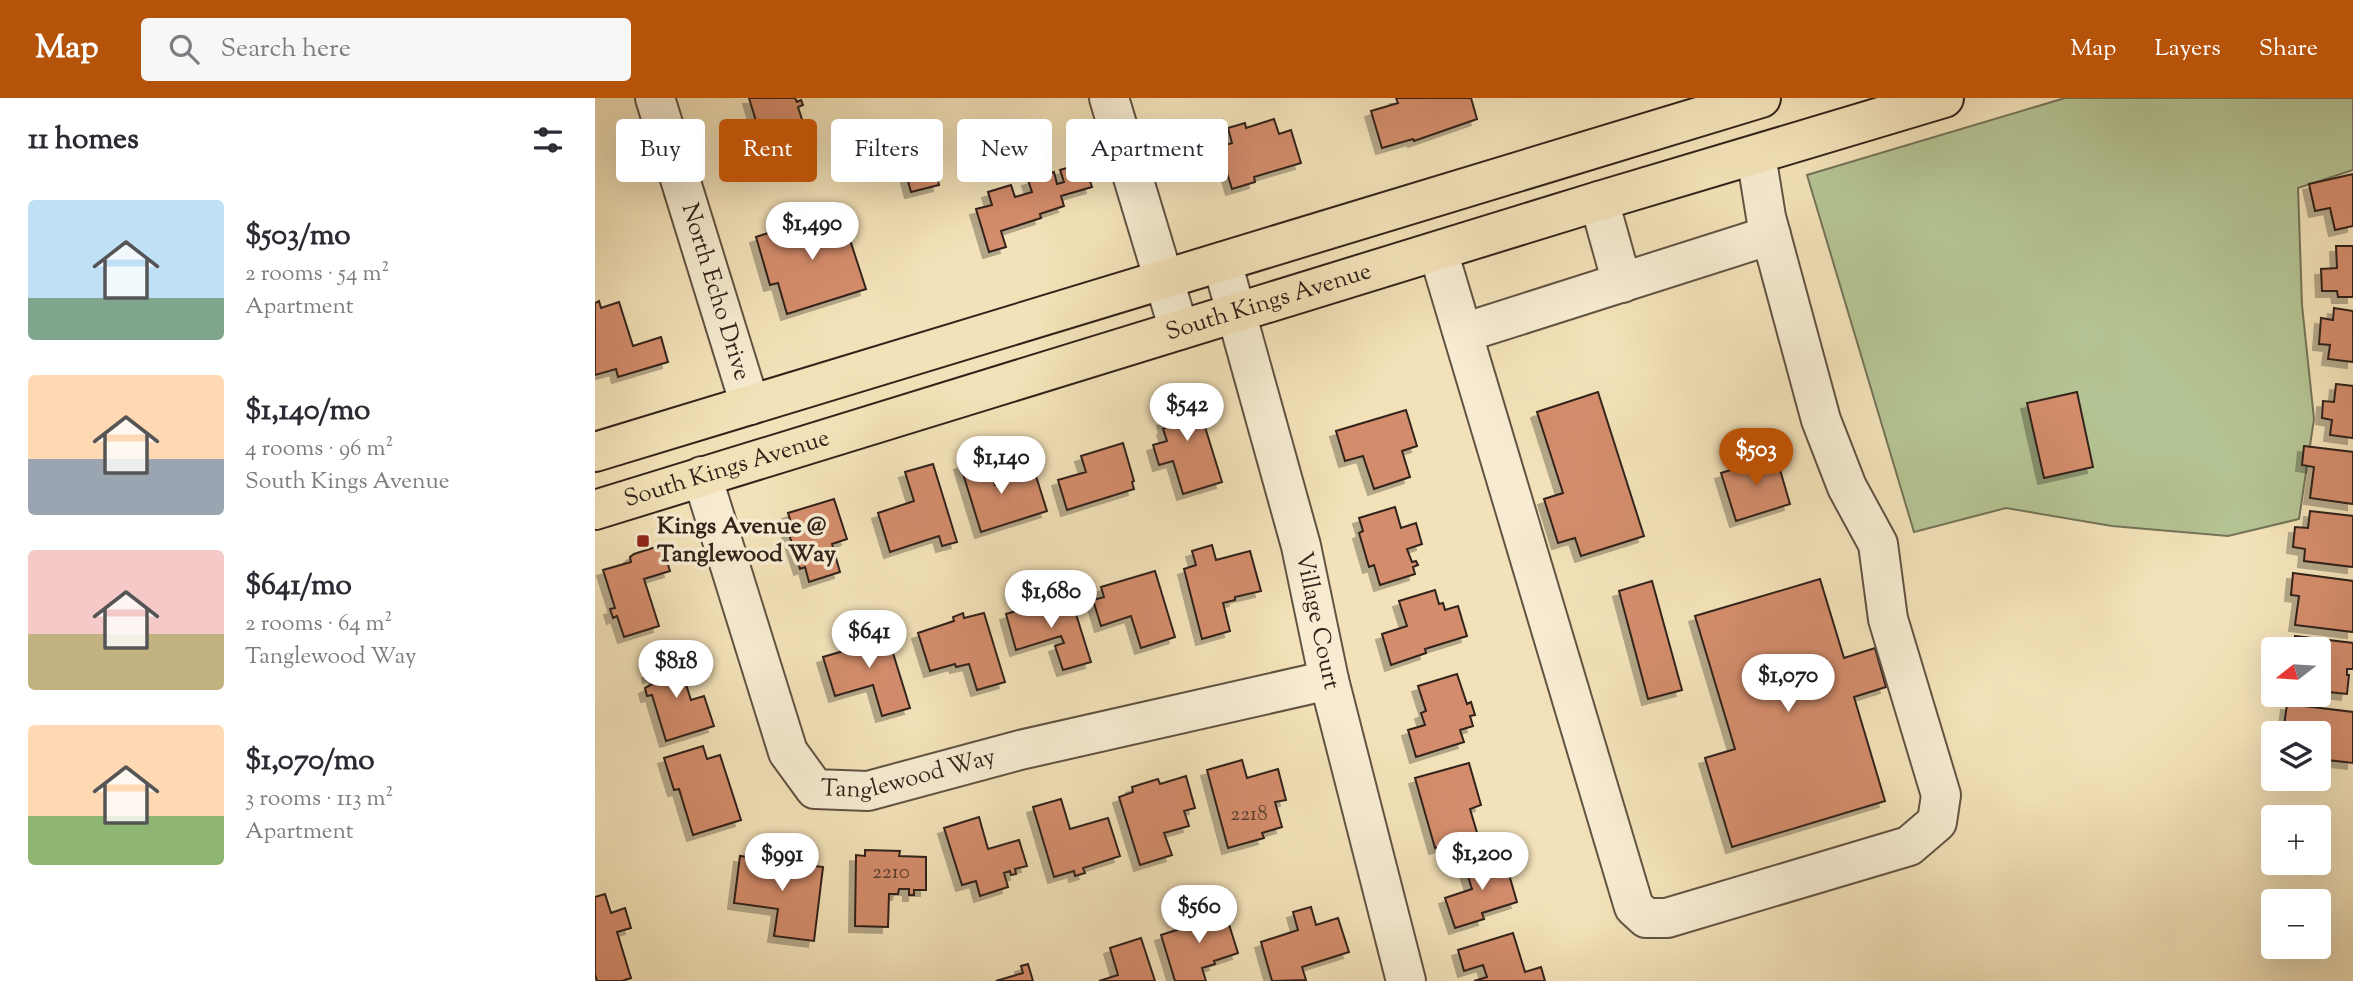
<!DOCTYPE html>
<meta charset="utf-8">
<style>
:root{--surface:#fff;--page:#f7f7f7;--text:#2b2b33;--muted:#7c7c81;--accent:#b45309}
body{margin:0;font-family:"Sorts Mill Goudy",serif;background:var(--page);color:var(--text);height:100vh;display:flex;flex-direction:column;font-size:26px;white-space:nowrap}
*{box-sizing:border-box;margin:0}
p{font-size:23px;color:var(--muted)}
.icon{flex:none;width:38px;height:38px;fill:none;stroke:currentColor;stroke-width:2;stroke-linecap:round;stroke-linejoin:round}
.map{position:relative;flex:1;overflow:hidden}
.side{display:flex;flex-direction:column;background:var(--surface);width:595px}
.side>*{flex:none}
.banner{position:absolute;left:21px;top:21px;width:665px;height:63px;display:flex;gap:14px}
.needle{width:46px;rotate:253deg}
.controls{position:absolute;left:1666px;top:539px;display:grid;gap:14px}
.controls a{display:grid;place-items:center;width:70px;height:70px;border-radius:7px;background:var(--surface);box-shadow:0 7px 28px #0002;font-size:35px}
.price{position:absolute;translate:-50% -60px;padding:0 16px;border-radius:24px;background:#fff;color:#222;font-size:23px;line-height:46px;filter:drop-shadow(0 2px 4px #0008)}
.price::after{content:'';position:absolute;left:50%;top:42px;width:21px;height:16px;margin-left:-10px;background:inherit;clip-path:polygon(0 0,100% 0,50% 100%)}
.price.current{background:var(--accent);color:#fff}
ul{padding:0;list-style:none}
li{display:flex;align-items:center;gap:21px;height:175px;padding:0 28px}
li span{display:grid;place-items:center;flex:none;width:196px;height:140px;border-radius:7px;color:#555}
li>.icon{margin-inline-start:auto}
span .icon{width:84px;height:84px;fill:#fffc;stroke-width:1}
li b{font-size:30px}
h2{display:flex;justify-content:space-between;align-items:center;height:84px;padding:0 28px;font-size:30px}
.chip{padding:0 24px;border-radius:7px;background:var(--surface);box-shadow:0 7px 28px #0002;font-size:24px;line-height:63px}
.chip.current{background:var(--accent);color:#fff}
header{display:flex;align-items:center;gap:42px;box-sizing:border-box;height:98px;padding:0 35px;background:var(--accent);color:#fff}
header strong{font-size:33px}
nav{display:flex;gap:38px;margin-inline-start:auto;font-size:24px}
.search{width:490px;height:63px;background:var(--page);display:flex;align-items:center;gap:18px;box-sizing:border-box;padding:0 24px;border-radius:7px;color:var(--muted);font-size:26px}
main{display:flex;flex:1;min-height:0}
.map>svg:first-child{display:block}
.green{fill:#b5c494;stroke:#747457;stroke-width:2}
.building{fill:#d48d6c;stroke:#32231a;stroke-width:2;filter:url(#shadow)}
.lines{fill:none;stroke-linecap:round;stroke-linejoin:round}
.minor-casing{stroke:#625342;stroke-width:42}
.major-casing{stroke:#32231a;stroke-width:42}
.minor{stroke:#f7ecd2;stroke-width:38}
.major{stroke:#f3e2b9;stroke-width:38}
.poi-dot{fill:#8f2418;stroke:#f7ecd2;stroke-width:2.5}
.labels{text-anchor:middle;dominant-baseline:central;stroke-width:7;stroke-linejoin:round;paint-order:stroke}
.number-label{font-size:21px;fill:#5a3e2e}
.street-label{font-size:24px;fill:#32231a;stroke:#f7ecd2}
.poi-label{font-size:24px;font-weight:bold;fill:#32231a;stroke:#f7ecd2;text-anchor:start}
</style>
<header>
<strong>Map</strong>
<div class="search"><svg class="icon" aria-label="search" viewBox="0 0 24 24"><circle cx="10" cy="10" r="6"/><path d="M15 15l6 6"/></svg>Search here</div>
<nav><a>Map</a><a>Layers</a><a>Share</a></nav>
</header>
<main>
<section class="side">
<h2>11 homes<svg class="icon" aria-label="filters" viewBox="0 0 24 24"><path d="M4 7h16M4 17h16"/><circle cx="9" cy="7" r="2"/><circle cx="15" cy="17" r="2"/></svg></h2>
<ul>
<li><span style="background:linear-gradient(#bfe0f5 70%,#7fa58c 0)"><svg class="icon" aria-label="home" viewBox="0 0 24 24"><path d="M3 11l9-7 9 7M6 9v11h12V9"/></svg></span><div><b>$503/mo</b><p>2 rooms · 54 m²</p><p>Apartment</p></div></li>
<li><span style="background:linear-gradient(#ffd9b3 60%,#9aa5b1 0)"><svg class="icon" aria-label="home" viewBox="0 0 24 24"><path d="M3 11l9-7 9 7M6 9v11h12V9"/></svg></span><div><b>$1,140/mo</b><p>4 rooms · 96 m²</p><p>South Kings Avenue</p></div></li>
<li><span style="background:linear-gradient(#f6c9c9 60%,#c2b280 0)"><svg class="icon" aria-label="home" viewBox="0 0 24 24"><path d="M3 11l9-7 9 7M6 9v11h12V9"/></svg></span><div><b>$641/mo</b><p>2 rooms · 64 m²</p><p>Tanglewood Way</p></div></li>
<li><span style="background:linear-gradient(#ffd9b3 65%,#8fb573 0)"><svg class="icon" aria-label="home" viewBox="0 0 24 24"><path d="M3 11l9-7 9 7M6 9v11h12V9"/></svg></span><div><b>$1,070/mo</b><p>3 rooms · 113 m²</p><p>Apartment</p></div></li>
</ul>
</section>
<div class="map">
<svg width="1758" height="883" viewBox="0 0 1758 883">
<defs>
<filter id="shadow"><feDropShadow dx="-6" dy="6" stdDeviation="0" flood-color="#0004"/></filter>
</defs>
<rect width="100%" height="100%" fill="#f3e2b9"/>
<filter id="stains"><feTurbulence type="fractalNoise" baseFrequency=".00286" numOctaves="4"/><feColorMatrix values="0 0 0 0 .2 0 0 0 0 .09 0 0 0 0 .02 0 0 0 .5 -.17"/></filter>
<radialGradient id="worn" r=".72"><stop offset=".6" stop-color="#630" stop-opacity="0"/><stop offset="1" stop-color="#630" stop-opacity=".3"/></radialGradient>
<path class="green" d="M1470 0H1758V72L1703 90 1707 207 1719 321 1704 421 1633 438 1517 428 1411 410 1319 434 1212 77Z"/>
<path class="building" d="M154 0H200L202 4 206 2 208 7 203 9 214 43 176 55 166 22 161 23Z
M801 0H876L882 21 819 43 818 41 787 50 776 13 803 5Z
M679 21 684 36 696 32 706 65 659 79 660 84 637 91 624 49 637 45 633 30 650 25 651 30Z
M334 46 344 87 316 94 305 54Z
M489 65 497 89 466 98 469 108 445 116 446 120 406 133 411 149 394 154 381 111 397 107 393 94 416 87 420 99 437 94 433 82 459 74 462 86 469 84 465 72Z
M1758 76V128L1740 132 1735 110 1720 113 1714 86Z
M243 105 271 191 192 216 183 185 175 187 161 139 194 128 197 138 223 130 218 113Z
M1741 148H1758V199H1743L1742 193H1727L1726 171 1742 170Z
M4 203 6 210 24 204 38 248 66 239 73 264 23 279 21 271 0 277V205Z
M1739 210 1758 213V264L1733 261 1735 247 1724 246 1726 220 1738 222Z
M1741 286 1758 288V340L1735 337 1737 322 1727 320 1728 303 1739 304Z
M598 290 627 384 588 396 578 363 564 367 558 347 572 343 568 331 570 330 568 322 571 321 565 300Z
M1003 294 1049 438 986 458 980 440 963 445 949 401 968 395 942 314Z
M1482 294 1498 369 1449 380 1432 305Z
M811 312 822 348 807 353 815 379 779 391 768 358 750 363 741 333Z
M528 345 539 383 537 384 539 391 472 412 463 382 491 374 486 358Z
M1709 348 1758 354V406L1715 400 1719 369 1707 367Z
M391 358 400 387 440 375 452 413 386 434 365 366Z
M1181 358 1195 406 1141 423 1126 375Z
M338 366 362 444 347 448 344 438 295 454 283 415 319 403 310 374Z
M239 401 252 441 237 446 245 474 214 484 210 469 205 471 193 433 198 431 193 415Z
M800 409 806 430 821 425 827 446 812 451 817 464 821 463 823 467 818 469 820 476 785 487 779 467 774 469 764 435 768 433 764 420Z
M1715 413 1758 418V469L1709 463 1710 451 1698 449 1700 429 1713 430Z
M67 447 75 473 49 481 64 528 29 539 22 518 18 520 15 511 20 510 8 472 36 464 35 459 39 456Z
M617 447 621 462 655 453 666 493 640 499V502L628 505 635 533 607 541 589 471 601 467 597 453Z
M560 473 580 539 546 550 536 518 506 528 498 502 509 499 506 489Z
M1698 475 1758 483V534L1700 527 1704 498 1696 497Z
M1225 481 1249 560 1280 550 1291 589 1259 599 1290 703 1137 749 1110 660 1140 651 1100 518Z
M1057 483 1087 592 1053 601 1024 493Z
M840 492 844 506 848 505 850 512 863 508 872 538 830 551 831 555 796 567 787 536 812 528 804 503Z
M475 497 496 564 468 572 460 548 469 545 466 538 421 552 411 516Z
M368 515 369 520 389 515 410 584 382 592 374 566 361 569 360 566 335 573 323 535 359 523 358 519Z
M289 526 315 610 287 618 278 587 240 598 228 559 262 549 258 535Z
M1700 538 1758 545V571H1752V577H1754L1752 596 1724 593V551H1698Z
M81 555 96 602 109 598 119 628 71 643 57 597 52 598 50 590 61 584 59 577 54 579 53 574 57 573 54 563Z
M862 576 872 606 876 604 880 617 875 618 878 628 865 632 869 644 821 659 813 632 830 627 826 615 831 613 823 588Z
M1692 606 1758 614V665L1724 661V635H1688Z
M108 648 112 661 125 657 146 722 98 737 84 691 79 692 69 660Z
M647 662 652 680 683 671 691 702 680 704 687 729 667 735 669 740 633 750 612 672Z
M874 665 886 707 875 711 883 738 840 750 820 680Z
M591 678 600 710 589 713 594 728 569 735 577 757 545 767 524 699 538 694 537 689 563 681 565 686Z
M466 701 475 731 513 720 525 758 488 770 490 775 480 778 479 773 459 779 438 709Z
M384 719 393 751 424 742 432 768 420 771 421 776 416 777 415 773 409 775 413 789 385 798 381 783 367 787 349 730Z
M270 752 305 753 304 758 331 759V792H319V797H314V791H304L303 796H294L293 829 260 828 261 757 270 758Z
M903 755 909 774 913 773 922 804 887 815 889 821 860 830 850 800 877 791 869 766Z
M174 756 199 760 198 765 228 769 219 843 179 838 183 811 139 805 145 758 173 762Z
M10 796 16 815 30 810 36 830 22 834 36 880 27 883H2L0 876V799Z
M615 806 620 820 631 817 643 855 619 863 620 866 607 870 611 883H580L566 837 604 825 600 810Z
M716 809 721 827 743 820 754 854 707 869 711 882 677 883 666 844 703 832 698 814Z
M918 835 930 874 946 869 950 883H879L892 879 888 867 869 873 863 852Z
M546 840 560 883H504L523 877 515 850Z
M433 866 438 883H401L428 875 426 868Z"/>
<g class="lines">
<g class="minor-casing">
<g id="minor">
<path id="s1" d="M60 0 155 307"/>
<path d="M514 0 584 232"/>
<path d="M1004 103 1027 185"/>
<path d="M843 153 1039 809 1051 820H1072L1314 748 1342 724 1346 697 1293 521 1283 446 1252 389 1226 322 1171 119 1161 57"/>
<path id="s2" d="M627 164 706 448 734 582 811 883"/>
<path d="M868 235 1176 137"/>
<path id="s3" d="M107 378 193 654 220 691 273 693 425 652 734 582"/>
</g>
</g>
<g class="major-casing">
<g id="major">
<path d="M0 354 1166 0"/>
<path id="s4" d="M0 412 1004 103 1349 0"/>
</g>
</g>
<use href="#minor" class="minor"/>
<use href="#major" class="major"/>
</g>
<rect class="poi-dot" x="41" y="436" width="14" height="14" rx="3.5"/>
<g class="labels">
<g class="number-label">
<text x="654" y="717">2218</text>
<text x="296" y="775">2210</text>
</g>
<g class="street-label">
<text stroke="none"><textPath href="#s1" startOffset="203">North Echo Drive</textPath></text>
<text stroke="none"><textPath href="#s4" startOffset="705">South Kings Avenue</textPath></text>
<text stroke="none"><textPath href="#s4" startOffset="138">South Kings Avenue</textPath></text>
<text stroke="none"><textPath href="#s2" startOffset="371">Village Court</textPath></text>
<text stroke="none"><textPath href="#s3" startOffset="430">Tanglewood Way</textPath></text>
</g>
<g class="poi-label">
<text x="62" y="429">Kings Avenue @<tspan x="62" dy="28">Tanglewood Way</tspan></text>
</g>
</g>
<rect width="100%" height="100%" filter="url(#stains)"/>
<rect width="100%" height="100%" fill="url(#worn)"/>
</svg>
<div class="controls">
<a><svg class="needle" viewBox="-14 -14 28 28"><path d="M0-13l5 13h-10z" fill="#e53935"/><path d="M0 13l5-13h-10z" fill="#7c7c81"/></svg></a>
<a><svg class="icon" aria-label="layers" viewBox="0 0 24 24"><path d="M12 4l9 5-9 5-9-5zM3 14l9 5 9-5"/></svg></a>
<a>+</a>
<a>−</a>
</div>
<b class="price" style="left:217px;top:164px">$1,490</b>
<b class="price" style="left:592px;top:345px">$542</b>
<b class="price current" style="left:1161px;top:390px">$503</b>
<b class="price" style="left:406px;top:398px">$1,140</b>
<b class="price" style="left:456px;top:532px">$1,680</b>
<b class="price" style="left:274px;top:572px">$641</b>
<b class="price" style="left:81px;top:602px">$818</b>
<b class="price" style="left:1193px;top:616px">$1,070</b>
<b class="price" style="left:887px;top:794px">$1,200</b>
<b class="price" style="left:187px;top:795px">$991</b>
<b class="price" style="left:604px;top:847px">$560</b>
<div class="banner">
<a class="chip">Buy</a>
<a class="chip current">Rent</a>
<a class="chip">Filters</a>
<a class="chip">New</a>
<a class="chip">Apartment</a>
</div>
</div>
</main>
